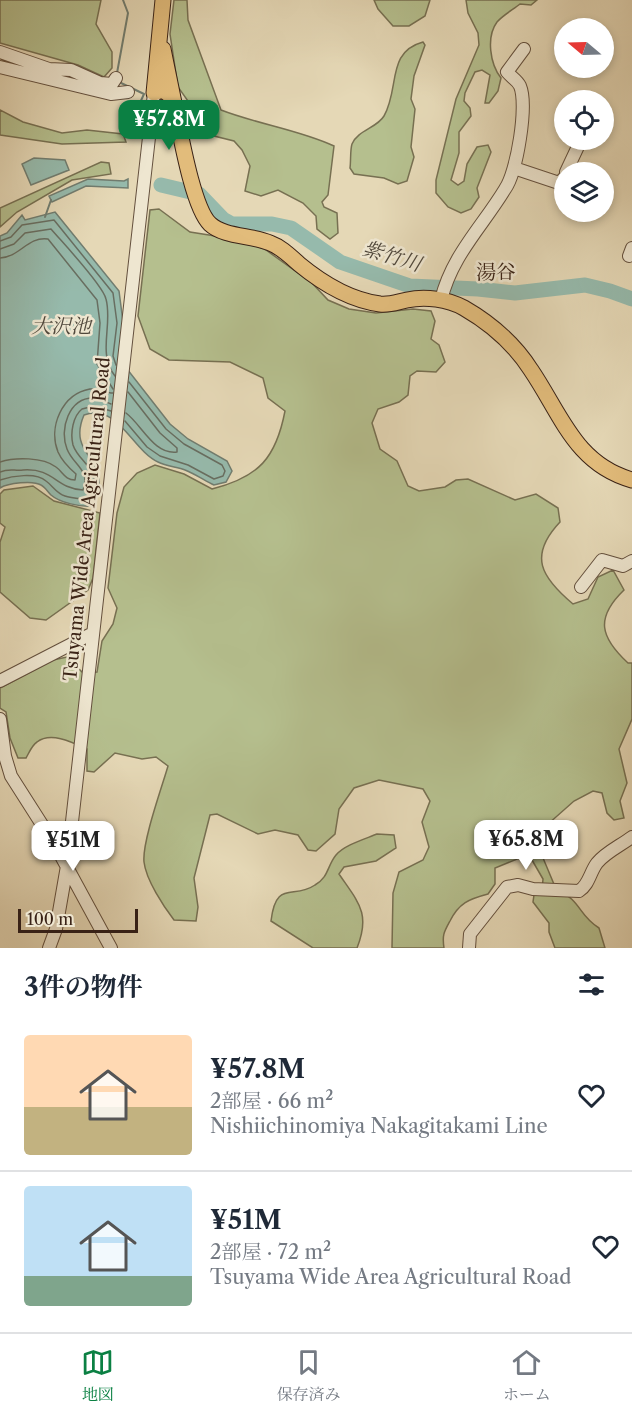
<!DOCTYPE html>
<html lang="ja">
<meta charset="utf-8">
<style>
:root{--surface:#fff;--page:#f6f6f7;--text:#1f2937;--muted:#747a83;--line:#e0e1e3;--accent:#0b8043}
body{margin:0;font-family:"Libre Caslon Text","Noto Serif JP",serif;background:var(--page);color:var(--text);height:100vh;display:flex;flex-direction:column;font-size:22px;white-space:nowrap}
*{box-sizing:border-box;margin:0}
p{font-size:20px;color:var(--muted)}
.icon{flex:none;width:33px;height:33px;fill:none;stroke:currentColor;stroke-width:2;stroke-linecap:round;stroke-linejoin:round}
.map{position:relative;height:948px;overflow:hidden}
.sheet{display:flex;flex-direction:column;background:var(--surface);flex:1}
.sheet>*{flex:none}
.needle{width:39px;rotate:289deg}
.buttons{position:absolute;left:554px;top:18px;display:grid;gap:12px}
.buttons a{display:grid;place-items:center;width:60px;height:60px;border-radius:50%;background:var(--surface);box-shadow:0 3px 9px #0003;font-size:30px}
.scale{position:absolute;left:18px;bottom:15px;width:120px;box-sizing:border-box;padding-left:6px;border:3px solid #392216;border-top:0;font-size:16px;line-height:21px;white-space:nowrap;color:#392216;-webkit-text-stroke:4px #eee6d0;paint-order:stroke}
.price{position:absolute;translate:-50% -51px;padding:0 14px;border-radius:12px;background:#fff;color:#222;font-size:20px;line-height:39px;filter:drop-shadow(0 2px 3px #0008)}
.price::after{content:'';position:absolute;left:50%;top:36px;width:18px;height:14px;margin-left:-9px;background:inherit;clip-path:polygon(0 0,100% 0,50% 100%)}
.price.on{background:var(--accent);color:#fff}
ul{padding:0;list-style:none}
li{display:flex;align-items:center;gap:18px;height:150px;padding:0 24px}
li+li{border-top:2px solid var(--line)}
li span{display:grid;place-items:center;flex:none;width:168px;height:120px;border-radius:6px;color:#555}
li>.icon{margin-inline-start:auto}
span .icon{width:72px;height:72px;fill:#fffc;stroke-width:1}
li b{font-size:26px}
h2{display:flex;justify-content:space-between;align-items:center;height:72px;padding:0 24px;font-size:26px}
.tabs{display:flex;justify-content:space-around;align-items:center;height:84px;border-top:2px solid var(--line);background:var(--surface);font-size:16px;color:var(--muted)}
.tabs a{display:grid;justify-items:center;gap:3px}
.tabs .on{color:var(--accent)}
.map>svg:first-child{display:block}
.green{fill:#b5bf8e;stroke:#777052;stroke-width:1.5}
.water{fill:#96baac;stroke:#717d70;stroke-width:1.5}
.lines{fill:none;stroke-linecap:round;stroke-linejoin:round}
.shore{stroke:#686e61;stroke-width:1.5}
.stream{stroke:#717d70;stroke-width:2}
.river{stroke:#96baac;stroke-width:15}
.minor-casing{stroke:#64503e;stroke-width:14}
.major-casing{stroke:#392216;stroke-width:17}
.minor{stroke:#eee6d0;stroke-width:12}
.major{stroke:#e2bc7b;stroke-width:15}
.labels{text-anchor:middle;dominant-baseline:central;stroke-width:5;stroke-linejoin:round;paint-order:stroke}
.street-label{font-size:18px;fill:#392216;stroke:#eee6d0}
.water-label{font-size:20px;font-style:italic;fill:#50483c;stroke:#eee6d0}
.neighbourhood-label{font-size:20px;fill:#392216;stroke:#eee6d0}
</style>
<div class="map">
<svg width="632" height="948" viewBox="0 0 632 948">
<rect width="100%" height="100%" fill="#e5d8b6"/>
<filter id="stains"><feTurbulence type="fractalNoise" baseFrequency=".00333" numOctaves="4"/><feColorMatrix values="0 0 0 0 .2 0 0 0 0 .09 0 0 0 0 .02 0 0 0 .5 -.17"/></filter>
<radialGradient id="worn" r=".72"><stop offset=".6" stop-color="#630" stop-opacity="0"/><stop offset="1" stop-color="#630" stop-opacity=".3"/></radialGradient>
<path class="green" d="M0 0H101L96 24 112 52V68L104 77 78 65 0 43Z
M174 0H187L188 20 221 110C257 124 300 130 334 146L328 195 322 202 324 207 337 213 338 233 330 239 317 229 316 216 303 203 278 190 261 196 245 191 250 166 242 150 234 141 210 135 198 126 188 101 178 87 170 34Z
M374 0H430L425 16 409 26H393L378 9Z
M466 0H537L531 5 520 4C514 9 503 15 497 22 486 37 490 64 501 78L498 91 489 103H485L490 75 482 70 475 72 465 93 464 101 470 108 471 116 459 132V153L451 180 458 185 464 181 467 164 477 147 488 145 491 152 477 188 479 197 471 209 461 213 448 207 436 193V180L456 99 479 45 478 33 468 13Z
M423 42 425 45 414 76 411 99 415 109 411 147 414 157 407 181 398 184 384 178 354 174 350 168C351 161 350 150 352 144 358 130 377 128 384 116 400 88 386 52 423 42Z
M0 110 23 122 62 133 87 130 123 134 126 142 62 144 0 135Z
M101 162 109 163 111 174 72 180 17 212 0 227V208Z
M159 209 190 232 247 241 266 250 312 283 328 300 349 309 376 313 413 309 431 311 435 321 431 339 439 345 445 362 436 372 417 371 410 376 408 395 399 402 378 409 372 423 380 449 397 461 408 486 419 491 445 487 456 480 468 479 515 500 536 494 558 508 560 522C528 556 541 577 573 604L588 599 598 577 613 570 624 590C595 618 600 637 628 663H632V719L619 749 627 783 620 801 624 818 614 820 607 813 602 793 593 791 574 801 539 832 538 846 556 889C582 901 578 915 599 928L605 948H555L549 932V923L533 902 534 895 542 891 543 879 532 860 522 857 495 868V884L488 894C469 899 459 903 450 921 444 932 442 935 444 948H392L393 893 399 872 423 860 429 847 422 822 430 801 423 789 379 780 354 788 339 809 335 834 316 851 308 850 298 835 275 830 258 834 217 814 210 815 194 878 198 907 196 921 174 920C164 907 146 880 144 862 142 842 162 787 168 766L156 757 142 759 115 753 94 772 87 771V749C74 743 51 731 37 742 32 745 29 753 26 758H18L10 738 6 712 0 708V688L53 660 67 657 83 673 97 672 102 641 113 624 117 608 108 588 117 513 124 487 137 473 155 465 184 474 212 489C259 477 276 458 285 411L268 398 263 378 230 362 169 360 150 349 138 316 150 210Z
M33 486 54 501 100 513 93 578 88 590 46 620 30 618 0 592V542L5 527 0 523V494L4 490Z
M377 834 394 835 396 848 376 861 344 867 339 874C358 902 371 913 357 948H313L271 921C276 879 293 900 315 885 329 877 327 866 336 855 344 845 365 839 377 834Z"/>
<path class="water" d="M34 158 65 160 69 170 31 185 22 164Z
M88 179 124 181 128 179V188L86 186 52 202 49 196Z
M55 212 119 291 123 322 120 360 170 424 188 439 227 461 232 471 226 482 214 485C204 480 195 474 185 470 176 467 166 466 158 462 132 450 118 403 84 415 65 459 118 458 92 506 81 507 60 503 51 495 48 492 45 487 41 485 33 480 8 483 0 488V236L7 233 22 215 25 220Z"/>
<g class="lines">
<path class="shore" d="M0 241 11 237 22 225 54 220 113 293 117 323 113 356 116 365
M0 249 14 244 25 233 51 229C62 242 103 285 106 299 113 325 97 353 115 376
M0 258C20 257 28 236 48 239L97 300 100 323 97 364 113 389
M126 413C142 425 154 455 177 452V448L160 433 128 392
M125 421 147 447 160 456 188 465 214 479 223 476 225 471 222 465 184 444 166 429 129 382
M0 462C15 457 43 457 56 467 63 472 65 480 75 480L76 474C69 468 62 461 58 452 48 427 62 394 90 389 98 388 105 393 113 393
M0 472C9 468 14 471 23 470 55 468 54 488 83 490 91 470 73 465 67 449 59 429 69 398 93 398 99 398 106 402 111 404
M0 480C12 476 36 472 46 481 53 486 56 493 65 496 71 498 82 499 88 500 107 471 79 464 73 445 70 433 73 416 82 409L94 406 111 411"/>
<path class="stream" d="M117 73 128 13 123 0
M119 82 144 94 129 127 134 135
M45 217 51 200"/>
<path class="river" d="M161 185 199 194 223 219 232 224H272L291 228 340 262 410 286 478 289 515 293 585 285 610 291 632 299"/>
<g class="minor-casing">
<path id="minor" d="M0 52 49 69 71 70 100 83 112 84 116 78
M0 67 111 94 128 92
M514 168 559 183 564 178
M566 172 581 140
M629 256 632 248
M441 300C452 255 482 227 505 189 517 172 528 105 520 86 517 80 511 77 507 72L524 49
M581 587 602 560 623 566 632 561
M0 681 93 633
M0 719 5 756 11 776 55 845 111 948
M49 948 56 929 67 866 154 93
M469 948 470 934 507 887 518 885 533 889 579 891C589 885 590 872 597 863 606 852 620 846 632 837"/>
</g>
<g class="major-casing">
<path id="major" d="M163 0 154 93 163 90 173 98C179 125 192 207 210 224 224 237 252 235 270 243 281 247 290 256 299 264 322 283 350 300 380 304 390 305 397 302 407 300 425 296 448 299 464 308 490 323 515 345 531 370 561 414 575 464 632 480
M163 49 173 98"/>
</g>
<use href="#minor" class="minor"/>
<use href="#major" class="major"/>
</g>
<g class="labels">
<g class="street-label">
<text transform="translate(87 519) rotate(-84)">Tsuyama Wide Area Agricultural Road</text>
</g>
<g class="water-label">
<text transform="translate(392 256) rotate(17)">紫竹川</text>
<text x="61" y="326">大沢池</text>
</g>
<g class="neighbourhood-label">
<text x="496" y="272">湯谷</text>
</g>
</g>
<rect width="100%" height="100%" filter="url(#stains)"/>
<rect width="100%" height="100%" fill="url(#worn)"/>
</svg>
<div class="buttons">
<a><svg class="needle" viewBox="-14 -14 28 28"><path d="M0-13l5 13h-10z" fill="#e53935"/><path d="M0 13l5-13h-10z" fill="#747a83"/></svg></a>
<a><svg class="icon" aria-label="locate" viewBox="0 0 24 24"><circle cx="12" cy="12" r="6"/><path d="M12 2v4M12 18v4M2 12h4M18 12h4"/></svg></a>
<a><svg class="icon" aria-label="layers" viewBox="0 0 24 24"><path d="M12 4l9 5-9 5-9-5zM3 14l9 5 9-5"/></svg></a>
</div>
<div class="scale">100 m</div>
<b class="price on" style="left:169px;top:151px">¥57.8M</b>
<b class="price" style="left:526px;top:871px">¥65.8M</b>
<b class="price" style="left:73px;top:872px">¥51M</b>
</div>
<section class="sheet">
<h2>3件の物件<svg class="icon" aria-label="filters" viewBox="0 0 24 24"><path d="M4 7h16M4 17h16"/><circle cx="9" cy="7" r="2"/><circle cx="15" cy="17" r="2"/></svg></h2>
<ul>
<li><span style="background:linear-gradient(#ffd9b3 60%,#c2b280 0)"><svg class="icon" aria-label="home" viewBox="0 0 24 24"><path d="M3 11l9-7 9 7M6 9v11h12V9"/></svg></span><div><b>¥57.8M</b><p>2部屋 · 66 m²</p><p>Nishiichinomiya Nakagitakami Line</p></div><svg class="icon" aria-label="heart" viewBox="0 0 24 24"><path d="M12 20l-8-8c-3-5 5-10 8-4 3-6 11-1 8 4z"/></svg></li>
<li><span style="background:linear-gradient(#bfe0f5 75%,#7fa58c 0)"><svg class="icon" aria-label="home" viewBox="0 0 24 24"><path d="M3 11l9-7 9 7M6 9v11h12V9"/></svg></span><div><b>¥51M</b><p>2部屋 · 72 m²</p><p>Tsuyama Wide Area Agricultural Road</p></div><svg class="icon" aria-label="heart" viewBox="0 0 24 24"><path d="M12 20l-8-8c-3-5 5-10 8-4 3-6 11-1 8 4z"/></svg></li>
</ul>
</section>
<nav class="tabs">
<a class="on"><svg class="icon" aria-label="map" viewBox="0 0 24 24"><path d="M3 6l6-2 6 2 6-2v14l-6 2-6-2-6 2zM9 4v14M15 6v14"/></svg>地図</a>
<a><svg class="icon" aria-label="saved" viewBox="0 0 24 24"><path d="M7 4h10v16l-5-4-5 4z"/></svg>保存済み</a>
<a><svg class="icon" aria-label="home" viewBox="0 0 24 24"><path d="M3 11l9-7 9 7M6 9v11h12V9"/></svg>ホーム</a>
</nav>
